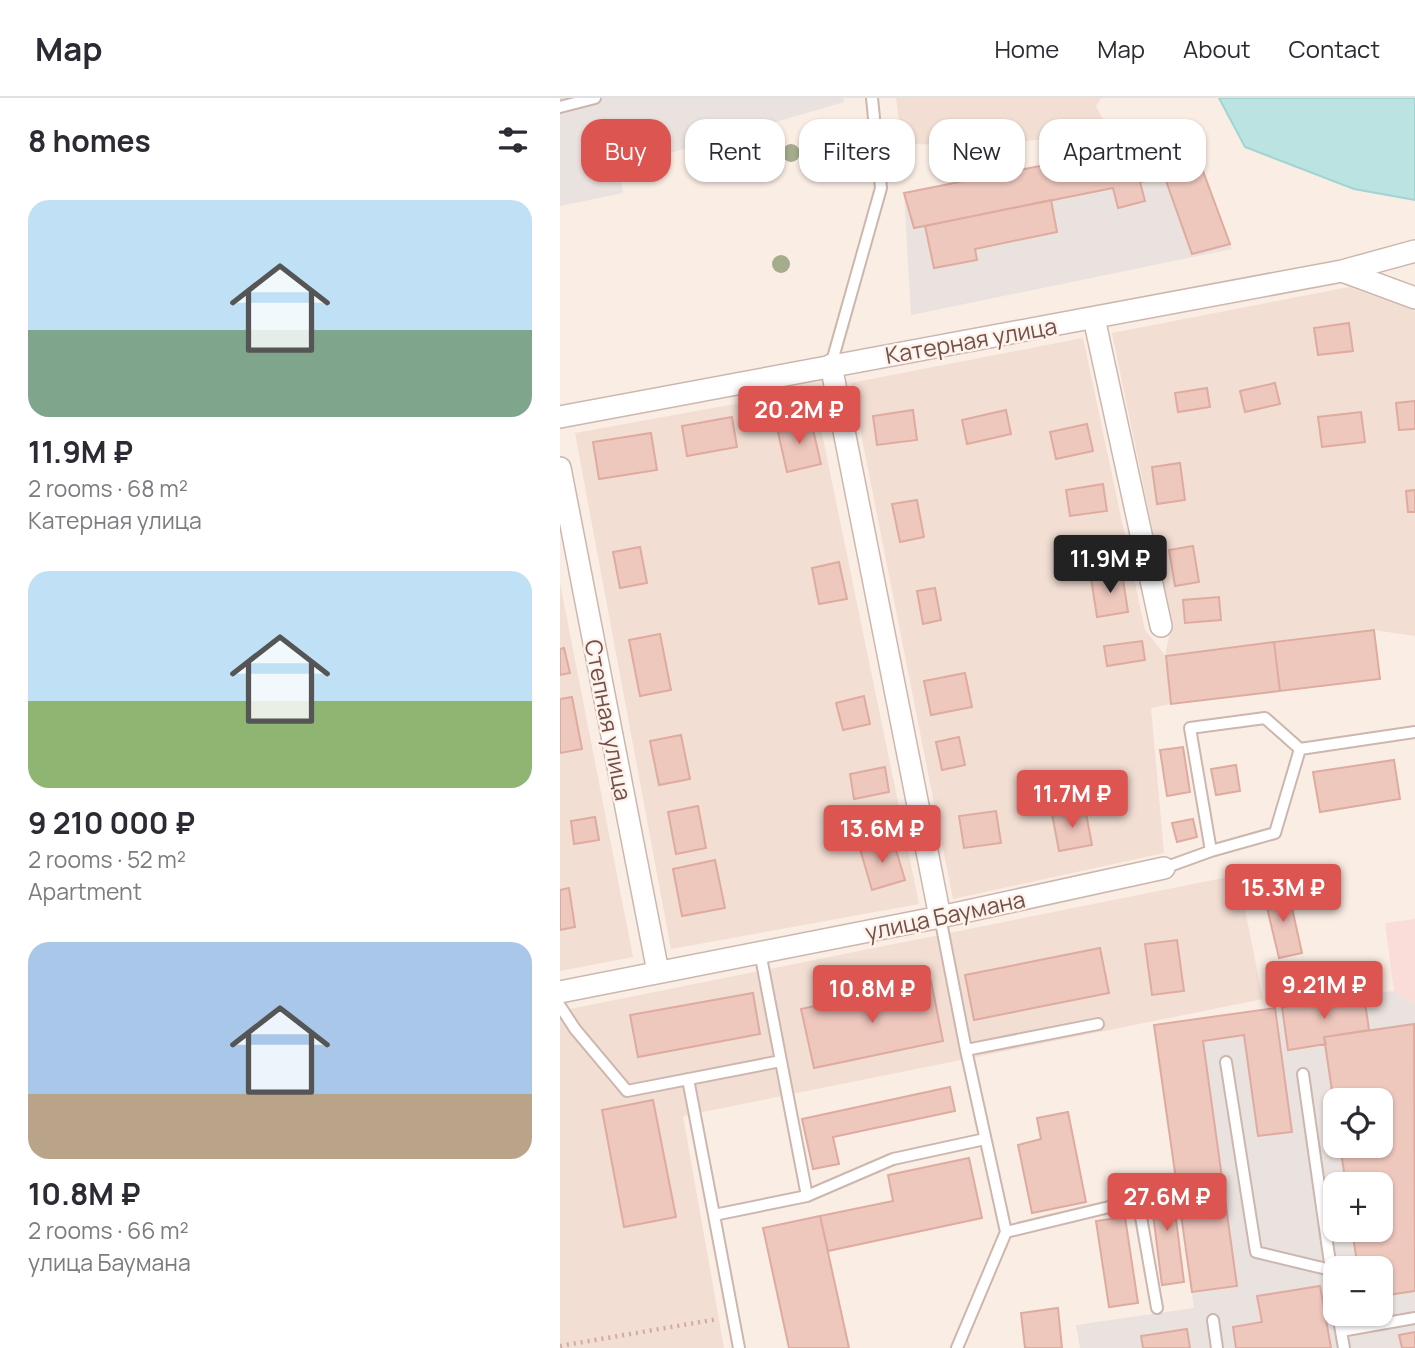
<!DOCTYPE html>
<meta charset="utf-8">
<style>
:root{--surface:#fff;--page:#f2f2f3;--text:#2b2b33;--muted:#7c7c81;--line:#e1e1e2;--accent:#dd5551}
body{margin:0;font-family:Manrope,sans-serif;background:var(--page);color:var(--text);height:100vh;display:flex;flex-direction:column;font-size:26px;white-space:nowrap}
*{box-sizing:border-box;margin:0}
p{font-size:23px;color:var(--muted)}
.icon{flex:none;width:38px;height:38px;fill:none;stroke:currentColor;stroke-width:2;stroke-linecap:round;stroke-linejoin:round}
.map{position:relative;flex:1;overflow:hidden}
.details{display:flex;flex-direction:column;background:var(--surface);width:560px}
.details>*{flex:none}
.guide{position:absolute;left:21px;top:21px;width:665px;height:63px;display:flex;gap:14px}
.tools{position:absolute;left:763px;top:990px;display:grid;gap:14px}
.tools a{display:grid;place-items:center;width:70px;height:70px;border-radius:14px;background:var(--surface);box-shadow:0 2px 5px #0004;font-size:35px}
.price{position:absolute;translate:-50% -60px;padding:0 16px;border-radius:7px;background:var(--accent);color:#fff;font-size:23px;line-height:46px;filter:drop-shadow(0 2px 4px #0008)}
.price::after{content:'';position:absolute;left:50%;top:42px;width:21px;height:16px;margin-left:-10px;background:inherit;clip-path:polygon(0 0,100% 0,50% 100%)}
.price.active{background:#222;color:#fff}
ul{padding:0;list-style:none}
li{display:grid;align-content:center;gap:14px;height:371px;padding:0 28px}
li span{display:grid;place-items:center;height:217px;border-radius:21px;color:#555}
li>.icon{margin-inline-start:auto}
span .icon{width:126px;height:126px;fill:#fffc;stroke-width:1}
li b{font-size:30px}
h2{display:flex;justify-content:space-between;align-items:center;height:84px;padding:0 28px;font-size:30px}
.tag{padding:0 24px;border-radius:21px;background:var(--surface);box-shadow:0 2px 5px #0004;font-size:24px;line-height:63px}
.tag.active{background:var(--accent);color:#fff}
header{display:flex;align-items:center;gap:42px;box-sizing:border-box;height:98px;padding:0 35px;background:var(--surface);border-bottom:2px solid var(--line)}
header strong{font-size:33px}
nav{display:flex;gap:38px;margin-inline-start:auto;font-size:24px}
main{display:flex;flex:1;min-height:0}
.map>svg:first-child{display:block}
.residential{fill:#f2ded3}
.commercial{fill:#fadcd8}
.industrial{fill:#eae2de;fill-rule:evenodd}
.water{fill:#bae3e1;stroke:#a1d4d2;stroke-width:2}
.building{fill:#eec7bd;stroke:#dfab9f;stroke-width:2}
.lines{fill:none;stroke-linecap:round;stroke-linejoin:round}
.service-casing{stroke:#cdb6ae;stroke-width:14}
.minor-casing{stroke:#cdb6ae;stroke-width:24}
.path{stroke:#d3aaa1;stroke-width:4.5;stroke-dasharray:2 5;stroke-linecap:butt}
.service{stroke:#fff;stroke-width:10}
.minor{stroke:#fff;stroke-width:21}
.tree{fill:#a4ac8c}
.labels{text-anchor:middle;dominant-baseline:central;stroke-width:5;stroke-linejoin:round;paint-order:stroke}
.street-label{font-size:23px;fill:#71514b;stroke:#fef2ea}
</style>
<header>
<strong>Map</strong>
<nav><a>Home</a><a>Map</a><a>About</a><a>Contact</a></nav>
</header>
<main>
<section class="details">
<h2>8 homes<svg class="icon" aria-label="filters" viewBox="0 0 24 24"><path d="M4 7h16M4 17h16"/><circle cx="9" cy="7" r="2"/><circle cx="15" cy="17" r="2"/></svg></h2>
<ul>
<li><span style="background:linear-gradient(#bfe0f5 60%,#7fa58c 0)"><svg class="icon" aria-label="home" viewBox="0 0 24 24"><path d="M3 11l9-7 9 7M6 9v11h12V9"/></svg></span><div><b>11.9M ₽</b><p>2 rooms · 68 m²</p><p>Катерная улица</p></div></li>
<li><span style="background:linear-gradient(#bfe0f5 60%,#8fb573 0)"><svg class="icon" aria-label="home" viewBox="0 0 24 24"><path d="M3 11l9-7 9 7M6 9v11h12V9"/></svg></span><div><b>9 210 000 ₽</b><p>2 rooms · 52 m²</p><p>Apartment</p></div></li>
<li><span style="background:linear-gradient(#a9c7e8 70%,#b9a48a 0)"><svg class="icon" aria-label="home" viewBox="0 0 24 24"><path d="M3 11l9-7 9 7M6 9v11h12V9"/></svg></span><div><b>10.8M ₽</b><p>2 rooms · 66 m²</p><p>улица Баумана</p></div></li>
</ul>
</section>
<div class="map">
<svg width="855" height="1250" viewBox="0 0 855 1250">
<rect width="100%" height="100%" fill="#faede4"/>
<path class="residential" d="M336 0H541L536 8 545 25 509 38 415 49 342 45Z
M789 189 855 213V538L814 532 606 558 611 606 591 610 604 755 393 801 291 285 523 240 585 532 605 557 612 526 552 235Z
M253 292 359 806 111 851 15 335Z
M0 485 73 859 0 873Z
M678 777 703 901 123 1018 164 1250H0V913Z"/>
<path class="commercial" d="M855 821V908L834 893 825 825Z"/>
<path class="industrial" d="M0 0H283L284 4 59 70 63 95 0 108Z
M630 38 672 151 351 217 344 95Z
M834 893 855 908V1250H520L516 1227 634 1210 594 927ZM775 1003H821V1048H775ZM775 1087H821V1132H775ZM775 1171H821V1216H775Z"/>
<path class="water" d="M659 0H855V102L794 91 685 49Z"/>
<path class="building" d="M630 38 670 146 632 156 605 80 580 84 585 103 558 110 553 90 354 130 344 95Z
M491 102 497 134 415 151 417 162 374 170 365 128Z
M789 225 793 253 758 257 754 230Z
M715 285 720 306 685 314 680 293Z
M647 290 650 309 618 314 615 295Z
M855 303V331L839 332 836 305Z
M353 312 357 342 317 347 313 318Z
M446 312 451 336 407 346 402 322Z
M801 314 805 344 762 349 758 319Z
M172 319 177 349 127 358 122 328Z
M251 323 261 366 227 374 217 330Z
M527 326 533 353 496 361 490 334Z
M91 335 97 372 39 381 33 344Z
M620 365 625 402 597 406 592 369Z
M543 386 547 413 510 418 506 392Z
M855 392V414H848L846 393Z
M357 402 364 439 340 444 332 406Z
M633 448 639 484 615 488 609 452Z
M80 449 87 485 60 490 53 454Z
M279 464 287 501 259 506 252 470Z
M562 475 568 514 537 519 531 480Z
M375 490 381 522 363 526 357 493Z
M659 499 661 522 625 525 623 502Z
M814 532 820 581 720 593 714 544Z
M100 536 111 592 80 598 69 542Z
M582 543 585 562 547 568 544 548Z
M714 544 720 593 611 606 606 558Z
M4 550 10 575 0 577V551Z
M405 575 412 609 371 617 364 583Z
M304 598 310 626 283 632 276 605Z
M12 599 22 651 0 655V601Z
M121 637 130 681 99 687 90 643Z
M399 639 405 667 382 672 376 644Z
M623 649 630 694 607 698 600 652Z
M834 662 840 701 760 714 753 674Z
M676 667 680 693 656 697 651 671Z
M325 669 329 694 294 701 290 676Z
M138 708 146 750 116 756 108 714Z
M525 710 532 747 499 753 492 716Z
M436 713 441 745 404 750 399 718Z
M35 719 39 742 14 746 11 723Z
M633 721 637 739 617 744 612 725Z
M333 742 345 782 312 792 300 751Z
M155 762 165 810 122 818 113 771Z
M9 790 15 829 0 832V792Z
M728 792 742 855 719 860 704 797Z
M617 842 624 893 592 897 585 846Z
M540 850 549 895 414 922 405 877Z
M371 883 383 943 254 970 241 911Z
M193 895 200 936 78 959 70 917Z
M804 897 809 932 764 939 766 946 728 952 722 909Z
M715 910 732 1034 698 1038 684 937 643 943 677 1188 632 1194 594 927Z
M854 926 855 1193 821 1198V1171H798L792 1132H821V1087H786L780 1048H821V1003H775V1013L764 939Z
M390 989 395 1013 273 1039 279 1066 253 1071 242 1021Z
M93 1002 116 1119 64 1129 42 1012Z
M508 1014 526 1104 472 1115 458 1047 481 1041 477 1020Z
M409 1060 422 1120 268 1153 260 1118 333 1103 328 1077Z
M611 1082 624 1184 602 1187 589 1085Z
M260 1118 289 1250H229L203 1130Z
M565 1119 578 1205 549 1209 536 1123Z
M760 1188 771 1250H676L673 1229 702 1224 697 1198Z
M498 1210 502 1250H465L461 1215Z
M627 1231 630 1250H583L581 1238Z
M855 1234V1250H842L839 1237Z"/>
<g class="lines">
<g class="service-casing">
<path id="service" d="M0 9 35 0
M271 267 321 90 312 0
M651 753 630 630 705 620 740 651
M604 770 651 753 715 735 740 651 855 634
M380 819 406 952 446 1134 578 1102 597 1210
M0 908 15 931 67 993 221 963
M406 952 538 926
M666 964 696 1154 771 1172 775 1198
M743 976 771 1172
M128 981 154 1117
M247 1098 333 1061 425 1041
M778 1216 784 1250
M653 1222 657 1250
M781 1233 855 1220
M179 1250 154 1117 247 1098 200 854
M397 1250 446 1134"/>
</g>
<g class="minor-casing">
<path id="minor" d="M782 173 855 153
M534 220 601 528
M271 267 380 819
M0 319 782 173 855 200
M0 370 98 874
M0 894 380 819 604 770"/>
</g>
<path class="path" d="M0 1248 158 1221"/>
<use href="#service" class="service"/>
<use href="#minor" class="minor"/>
</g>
<g class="tree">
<circle cx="231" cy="55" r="9"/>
<circle cx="221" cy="166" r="9"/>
</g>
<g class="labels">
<g class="street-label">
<text transform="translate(411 242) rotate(-10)">Катерная улица</text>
<text transform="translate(49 622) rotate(79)">Степная улица</text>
<text transform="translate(385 817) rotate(-12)">улица Баумана</text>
</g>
</g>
</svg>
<div class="tools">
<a><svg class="icon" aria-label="locate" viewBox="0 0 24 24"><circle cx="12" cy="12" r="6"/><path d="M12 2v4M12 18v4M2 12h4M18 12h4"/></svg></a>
<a>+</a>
<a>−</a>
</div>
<b class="price" style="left:239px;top:348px">20.2M ₽</b>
<b class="price active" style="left:550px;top:497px">11.9M ₽</b>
<b class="price" style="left:512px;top:732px">11.7M ₽</b>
<b class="price" style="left:322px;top:767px">13.6M ₽</b>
<b class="price" style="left:723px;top:826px">15.3M ₽</b>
<b class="price" style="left:764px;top:923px">9.21M ₽</b>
<b class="price" style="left:312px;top:927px">10.8M ₽</b>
<b class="price" style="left:607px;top:1135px">27.6M ₽</b>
<div class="guide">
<a class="tag active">Buy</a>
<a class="tag">Rent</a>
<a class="tag">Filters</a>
<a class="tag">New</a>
<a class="tag">Apartment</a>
</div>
</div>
</main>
